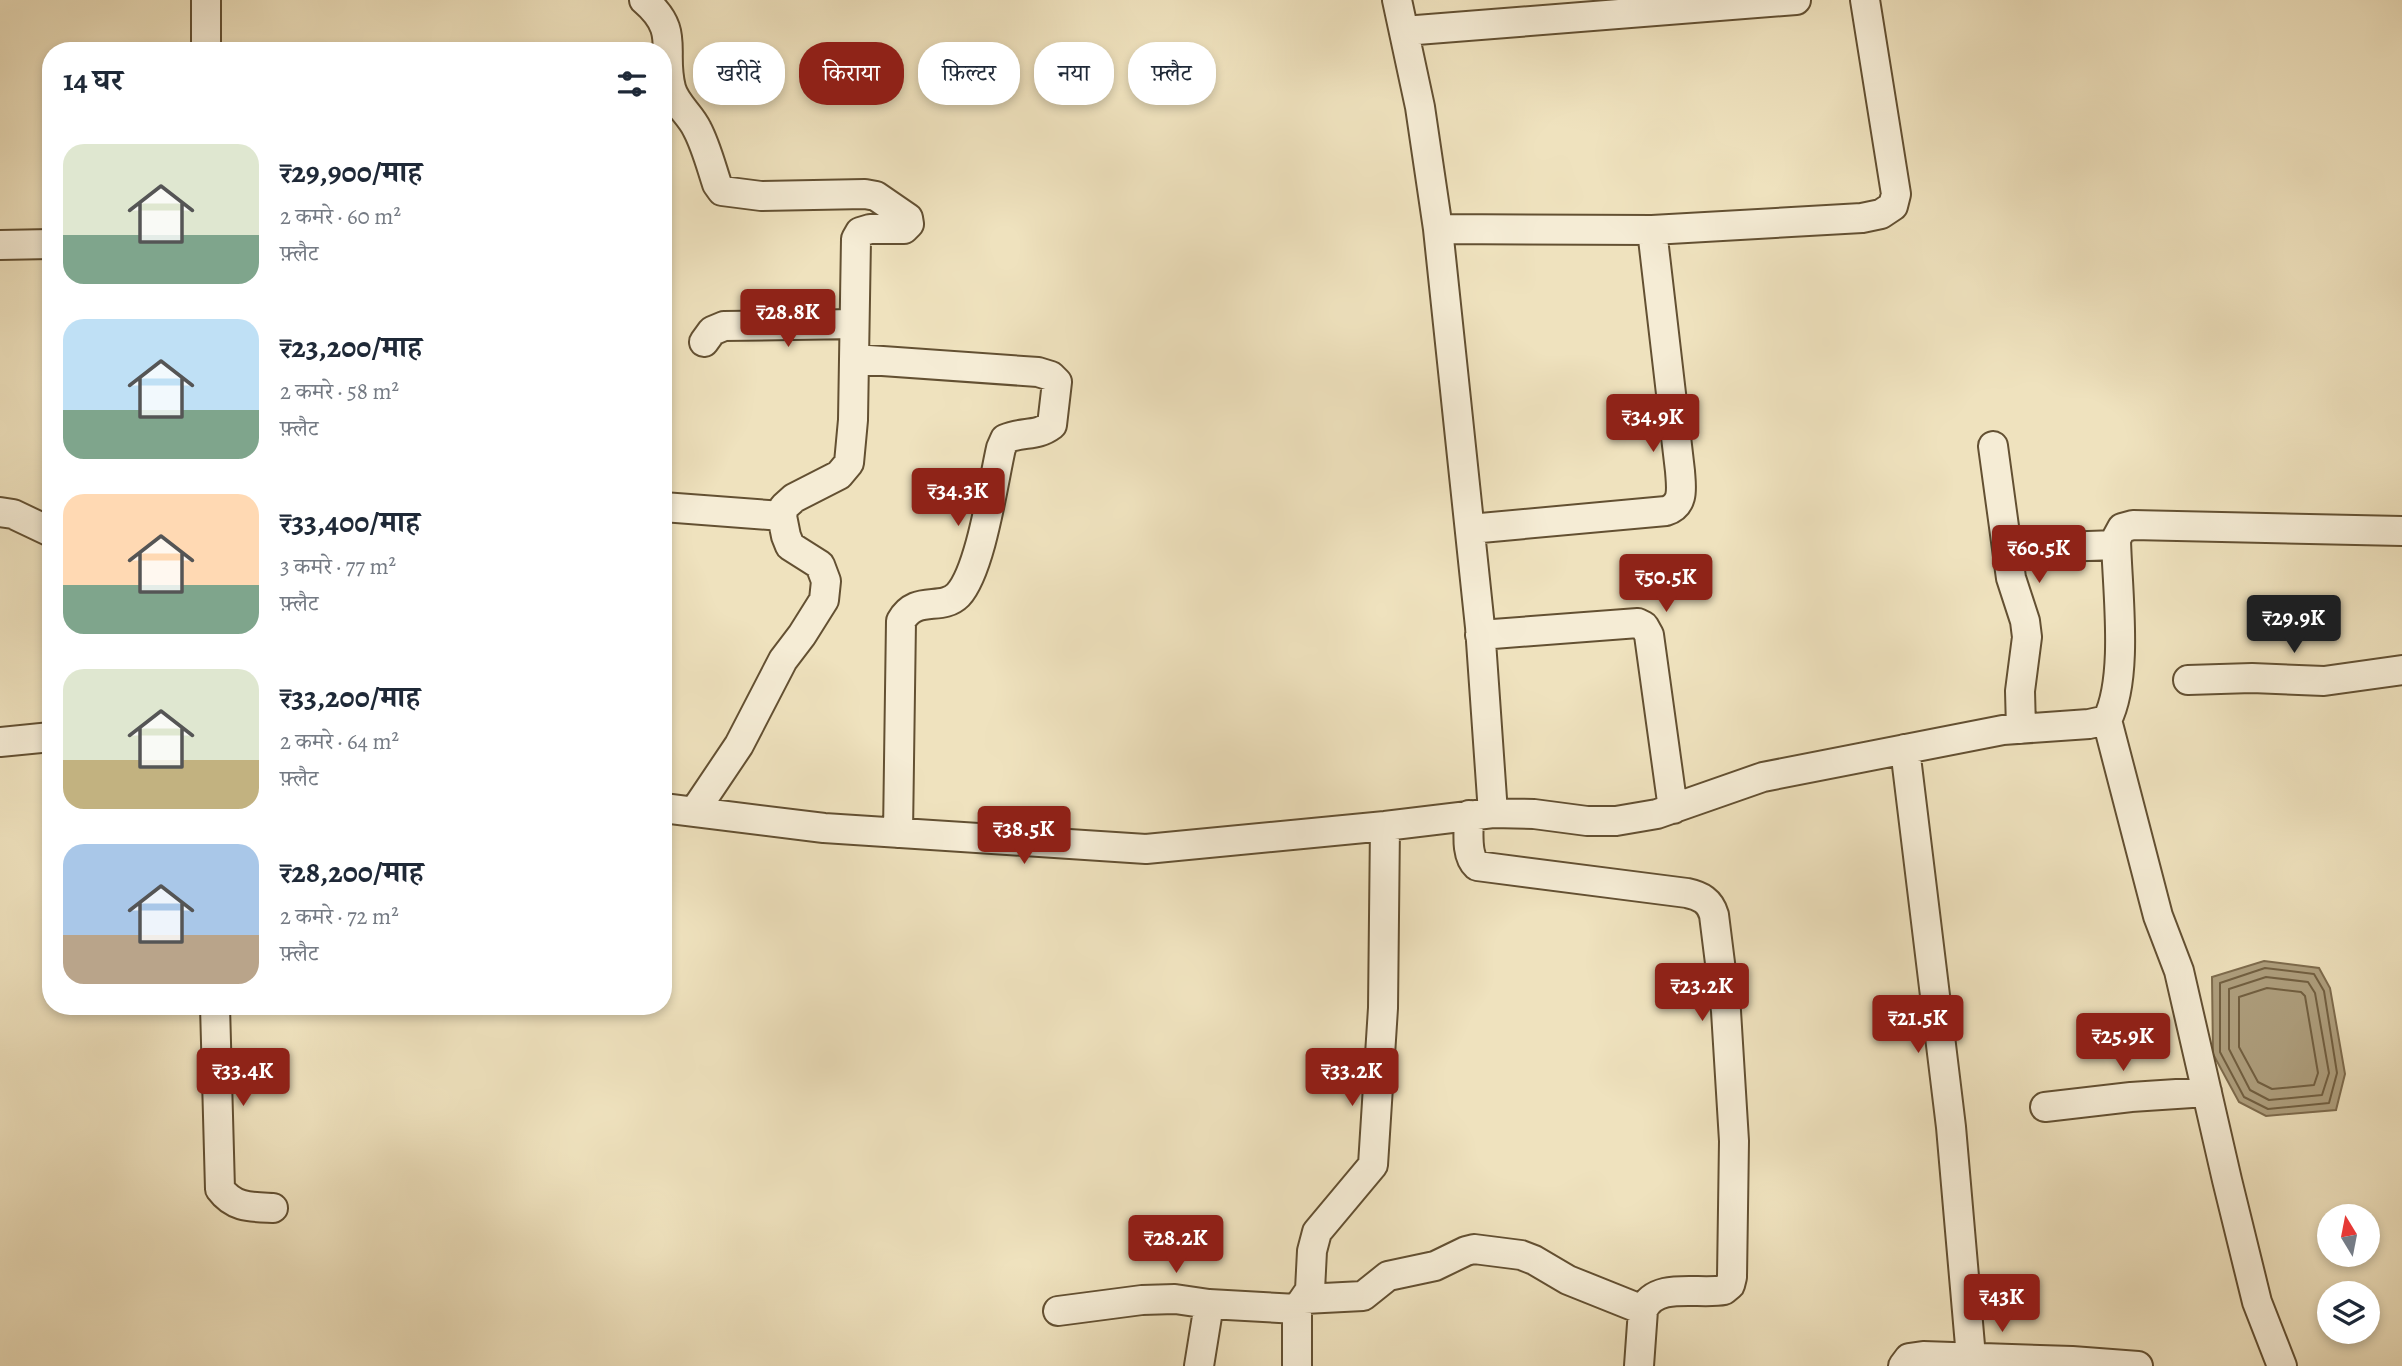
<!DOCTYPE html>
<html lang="hi">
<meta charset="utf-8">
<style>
:root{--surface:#fff;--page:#f6f6f7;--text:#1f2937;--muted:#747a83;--accent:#8f2418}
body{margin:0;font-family:Alegreya,"Noto Serif Devanagari",serif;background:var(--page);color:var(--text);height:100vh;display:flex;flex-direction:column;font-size:26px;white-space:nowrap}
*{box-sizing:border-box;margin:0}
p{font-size:23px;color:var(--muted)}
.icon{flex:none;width:38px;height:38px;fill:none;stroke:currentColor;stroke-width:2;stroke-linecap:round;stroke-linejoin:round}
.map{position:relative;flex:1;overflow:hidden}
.drawer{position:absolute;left:42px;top:42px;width:630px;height:973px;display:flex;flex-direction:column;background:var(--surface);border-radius:28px;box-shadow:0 4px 10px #0003}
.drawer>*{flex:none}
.top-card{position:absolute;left:693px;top:42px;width:665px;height:63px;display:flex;gap:14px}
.needle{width:46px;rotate:350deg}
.buttons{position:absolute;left:2317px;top:1204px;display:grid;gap:14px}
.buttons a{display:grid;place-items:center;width:63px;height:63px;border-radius:50%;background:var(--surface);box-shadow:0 4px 10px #0003;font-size:35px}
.price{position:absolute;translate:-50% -60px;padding:0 16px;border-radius:7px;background:var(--accent);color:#fff;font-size:23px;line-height:46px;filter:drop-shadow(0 2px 4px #0008)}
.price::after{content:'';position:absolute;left:50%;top:42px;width:21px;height:16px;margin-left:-10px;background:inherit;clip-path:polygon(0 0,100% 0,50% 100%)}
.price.active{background:#222;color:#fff}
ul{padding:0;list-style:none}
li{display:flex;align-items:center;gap:21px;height:175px;padding:0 21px}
li span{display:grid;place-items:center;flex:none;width:196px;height:140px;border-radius:21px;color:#555}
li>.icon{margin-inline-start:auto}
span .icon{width:84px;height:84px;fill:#fffc;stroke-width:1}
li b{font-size:30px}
h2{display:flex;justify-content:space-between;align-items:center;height:84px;padding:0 21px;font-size:30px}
.chip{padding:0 24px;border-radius:28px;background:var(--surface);box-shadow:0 4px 10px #0003;font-size:24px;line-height:63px}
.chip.active{background:var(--accent);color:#fff}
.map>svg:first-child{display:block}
.water{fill:#afa07f;stroke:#7e6c4e;stroke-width:2}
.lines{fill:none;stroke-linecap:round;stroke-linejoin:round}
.shore{stroke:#726042;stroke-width:2}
.minor-casing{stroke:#635032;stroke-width:32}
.minor{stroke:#f5ecd5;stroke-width:28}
</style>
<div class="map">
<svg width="2402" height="1366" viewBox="0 0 2402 1366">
<rect width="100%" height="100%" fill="#efe2be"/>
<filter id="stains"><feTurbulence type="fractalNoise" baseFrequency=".00286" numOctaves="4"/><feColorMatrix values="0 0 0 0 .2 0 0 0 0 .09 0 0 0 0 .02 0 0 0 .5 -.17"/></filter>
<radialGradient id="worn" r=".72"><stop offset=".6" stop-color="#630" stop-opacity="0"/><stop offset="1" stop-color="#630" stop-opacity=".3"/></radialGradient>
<path class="water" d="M2264 961 2319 968 2330 988 2345 1074 2336 1110 2266 1116 2239 1102 2213 1054 2212 977Z"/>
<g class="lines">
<path class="shore" d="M2265 968 2314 974 2324 991 2337 1073 2329 1103 2268 1109 2244 1097 2220 1052V983Z
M2266 977 2308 982 2315 993 2329 1073 2322 1095 2269 1100 2250 1090 2229 1049V989Z
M2267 988 2301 992 2305 996 2318 1073 2314 1085 2272 1089 2258 1082 2239 1047V997Z"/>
<g class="minor-casing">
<path id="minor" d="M644 0C681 32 661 49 671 88 675 104 690 114 697 129 706 146 711 166 717 184L722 191 761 196 865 194 876 196 908 218 909 224 904 229H870L860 232 856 239 853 420 849 463 839 475 794 498 784 507 782 516 786 536 790 546 820 565 826 581 824 600 802 635 783 660 739 745 694 812
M1397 0 1420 107 1438 229 1480 627 1493 813
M1404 31 1796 0
M206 51V0
M1438 229 1652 230 1862 218 1881 214 1893 206 1896 194 1865 0
M0 245 51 244
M704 342 712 331 724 326 854 324
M854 359 1038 372 1051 376 1057 382 1052 425C1036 437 1024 431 1005 439L1001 448C993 483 981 570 958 595 941 612 916 594 901 621L898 833
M1993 446 2011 578 2025 621 2027 637 2020 691 2021 729
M663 507 782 516
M0 512 13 514 51 532
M1470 529 1666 511C1685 505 1681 487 1680 471L1652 230
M2007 549 2116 545
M1480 635 1638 623 1644 626 1649 635 1673 809
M2188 680 2252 678 2324 681 2402 670
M2107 720 2158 916 2179 971 2227 1180 2257 1302 2282 1366
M0 742 51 737
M1905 749 1951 1127 1971 1357
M663 808 824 828 1146 849 1385 826 1493 813 1534 814 1587 821H1616L1657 814 1763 777 2003 730 2089 724 2107 720C2129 677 2117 589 2116 539L2122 528 2133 525 2402 531
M1469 815C1469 831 1465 855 1477 866L1687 893C1701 896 1710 901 1714 915L1726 1011 1734 1141 1732 1277 1730 1285 1724 1290C1699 1295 1656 1281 1643 1310L1639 1366
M215 1006 220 1189C234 1208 251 1207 273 1208
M2045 1107 2131 1097 2207 1092
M1304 1299 1363 1296 1388 1276 1435 1266 1466 1251 1474 1249 1521 1255 1534 1260 1568 1280 1643 1310
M1058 1311 1142 1300 1175 1299 1209 1304 1297 1309
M1199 1366 1209 1304
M1297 1366V1309L1310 1290 1312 1251 1317 1232 1373 1165 1383 1008 1385 826
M1903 1366 1909 1358 1923 1356 2072 1361 2138 1366"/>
</g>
<use href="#minor" class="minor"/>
</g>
<rect width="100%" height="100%" filter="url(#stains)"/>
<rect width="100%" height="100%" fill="url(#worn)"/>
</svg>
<div class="buttons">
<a><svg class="needle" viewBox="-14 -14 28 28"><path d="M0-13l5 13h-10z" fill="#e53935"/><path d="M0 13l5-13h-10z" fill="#747a83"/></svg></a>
<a><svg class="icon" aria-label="layers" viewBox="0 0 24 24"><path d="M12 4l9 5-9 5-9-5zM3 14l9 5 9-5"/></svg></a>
</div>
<b class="price" style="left:788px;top:349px">₹28.8K</b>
<b class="price" style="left:1653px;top:454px">₹34.9K</b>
<b class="price" style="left:958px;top:528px">₹34.3K</b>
<b class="price" style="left:2039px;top:585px">₹60.5K</b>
<b class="price" style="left:1666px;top:614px">₹50.5K</b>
<b class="price active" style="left:2294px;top:655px">₹29.9K</b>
<b class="price" style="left:1024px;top:866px">₹38.5K</b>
<b class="price" style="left:1702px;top:1023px">₹23.2K</b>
<b class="price" style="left:1918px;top:1055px">₹21.5K</b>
<b class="price" style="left:2123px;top:1073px">₹25.9K</b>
<b class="price" style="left:243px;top:1108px">₹33.4K</b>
<b class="price" style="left:1352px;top:1108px">₹33.2K</b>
<b class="price" style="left:1176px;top:1275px">₹28.2K</b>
<b class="price" style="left:2002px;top:1334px">₹43K</b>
<div class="top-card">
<a class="chip">खरीदें</a>
<a class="chip active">किराया</a>
<a class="chip">फ़िल्टर</a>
<a class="chip">नया</a>
<a class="chip">फ़्लैट</a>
</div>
<section class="drawer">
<h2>14 घर<svg class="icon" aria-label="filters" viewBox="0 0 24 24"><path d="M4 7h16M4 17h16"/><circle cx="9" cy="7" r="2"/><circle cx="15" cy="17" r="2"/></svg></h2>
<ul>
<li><span style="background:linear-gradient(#dfe7d0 65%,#7fa58c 0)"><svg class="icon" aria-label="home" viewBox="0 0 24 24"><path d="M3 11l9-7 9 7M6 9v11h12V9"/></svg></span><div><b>₹29,900/माह</b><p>2 कमरे · 60 m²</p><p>फ़्लैट</p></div></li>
<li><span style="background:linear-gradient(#bfe0f5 65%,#7fa58c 0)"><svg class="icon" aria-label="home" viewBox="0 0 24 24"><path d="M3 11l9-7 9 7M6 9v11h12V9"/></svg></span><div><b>₹23,200/माह</b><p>2 कमरे · 58 m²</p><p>फ़्लैट</p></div></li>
<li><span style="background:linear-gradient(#ffd9b3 65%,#7fa58c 0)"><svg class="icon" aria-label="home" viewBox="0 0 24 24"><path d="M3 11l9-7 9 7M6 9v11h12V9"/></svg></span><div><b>₹33,400/माह</b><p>3 कमरे · 77 m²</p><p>फ़्लैट</p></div></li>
<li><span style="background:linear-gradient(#dfe7d0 65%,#c2b280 0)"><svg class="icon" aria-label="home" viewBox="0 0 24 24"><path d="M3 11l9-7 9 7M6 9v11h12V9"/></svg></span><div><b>₹33,200/माह</b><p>2 कमरे · 64 m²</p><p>फ़्लैट</p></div></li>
<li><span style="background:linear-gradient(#a9c7e8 65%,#b9a48a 0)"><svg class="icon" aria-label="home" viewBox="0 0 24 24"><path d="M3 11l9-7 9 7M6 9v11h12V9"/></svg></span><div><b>₹28,200/माह</b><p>2 कमरे · 72 m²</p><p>फ़्लैट</p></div></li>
</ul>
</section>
</div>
